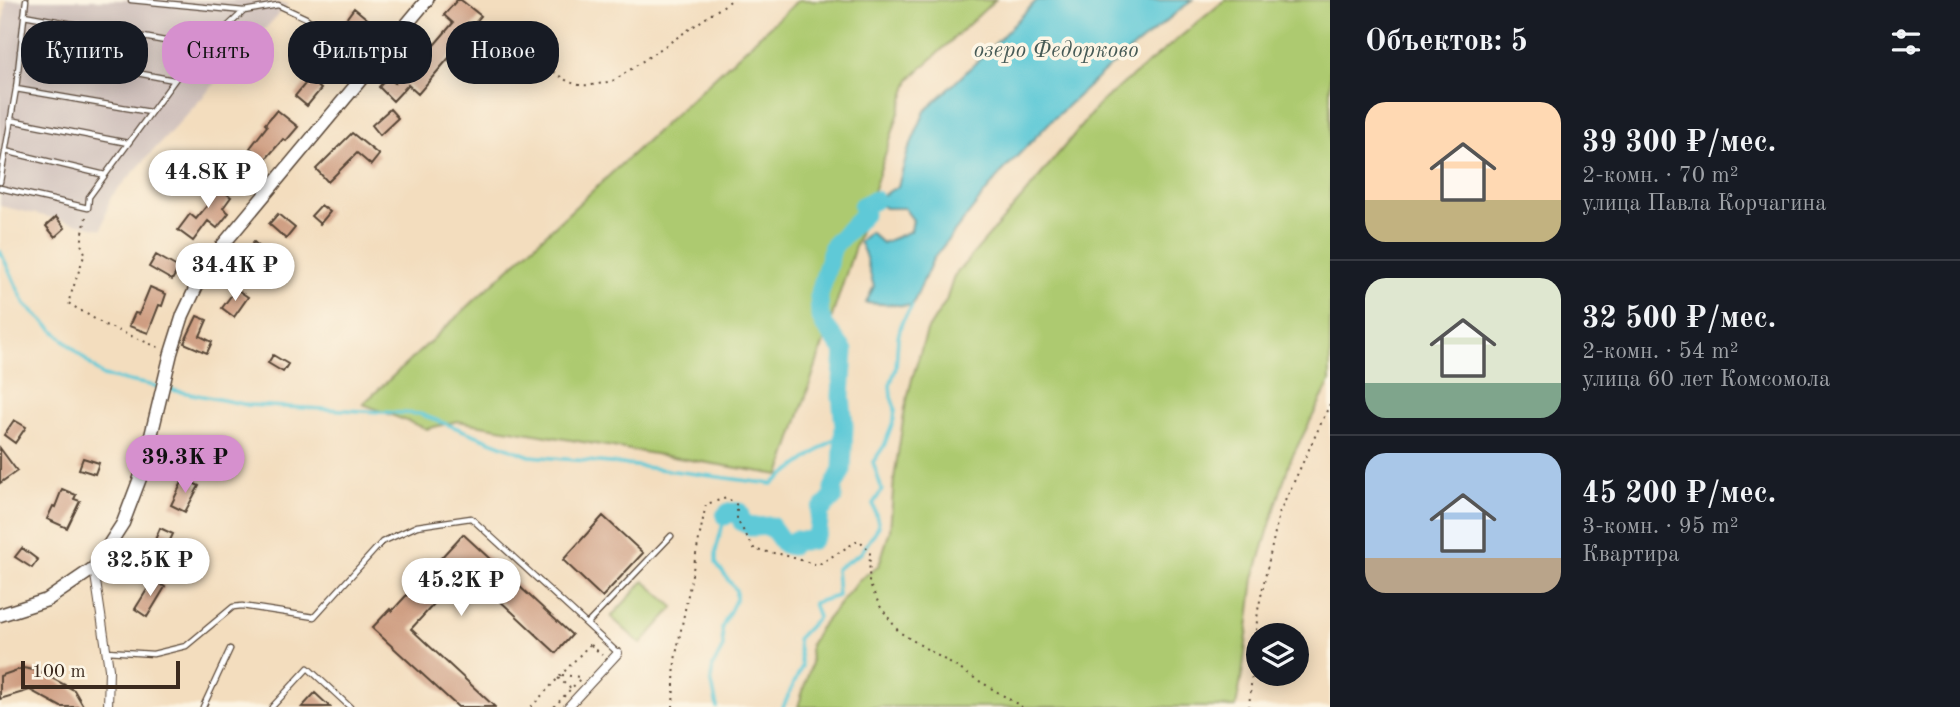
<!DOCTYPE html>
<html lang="ru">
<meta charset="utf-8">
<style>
:root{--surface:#171b24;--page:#20242c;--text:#f1f3f6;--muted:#9ea1a6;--line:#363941;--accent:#d690ce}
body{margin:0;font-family:"Old Standard TT",serif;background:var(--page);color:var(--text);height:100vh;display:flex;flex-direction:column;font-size:26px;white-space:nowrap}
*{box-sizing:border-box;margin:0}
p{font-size:23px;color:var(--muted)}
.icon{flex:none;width:38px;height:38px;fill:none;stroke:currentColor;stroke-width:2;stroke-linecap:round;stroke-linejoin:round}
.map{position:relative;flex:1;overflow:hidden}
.side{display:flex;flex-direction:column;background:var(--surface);width:630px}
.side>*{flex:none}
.guide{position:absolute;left:21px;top:21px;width:665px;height:63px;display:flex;gap:14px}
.tools{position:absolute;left:1246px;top:623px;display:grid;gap:14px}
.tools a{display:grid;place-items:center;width:63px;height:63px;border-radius:50%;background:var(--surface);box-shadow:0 4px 18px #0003;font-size:35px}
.scale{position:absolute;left:21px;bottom:18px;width:159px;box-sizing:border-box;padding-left:7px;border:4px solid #3b2a1e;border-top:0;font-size:19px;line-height:24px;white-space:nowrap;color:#3b2a1e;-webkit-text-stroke:5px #fcf5e5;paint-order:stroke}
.price{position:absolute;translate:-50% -60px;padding:0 16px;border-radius:24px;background:#fff;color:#222;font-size:23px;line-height:46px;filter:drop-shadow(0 2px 4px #0008)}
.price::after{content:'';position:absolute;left:50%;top:42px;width:21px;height:16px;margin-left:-10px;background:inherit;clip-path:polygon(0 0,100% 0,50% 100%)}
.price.selected{background:var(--accent);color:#111}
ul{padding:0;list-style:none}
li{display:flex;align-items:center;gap:21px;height:175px;padding:0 35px}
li+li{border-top:2px solid var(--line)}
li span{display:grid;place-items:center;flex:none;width:196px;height:140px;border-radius:21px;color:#555}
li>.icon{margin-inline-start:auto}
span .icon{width:84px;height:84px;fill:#fffc;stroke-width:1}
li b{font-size:30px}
h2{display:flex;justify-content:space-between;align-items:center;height:84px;padding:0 35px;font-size:30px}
.chip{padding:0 24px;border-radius:28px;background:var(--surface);box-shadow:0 4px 18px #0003;font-size:24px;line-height:63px}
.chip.selected{background:var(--accent);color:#111}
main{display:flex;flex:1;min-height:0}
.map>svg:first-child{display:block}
.industrial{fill:#cfc0bb}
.green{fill:#adca70;stroke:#747a47;stroke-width:2}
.water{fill:#5ec9d7;stroke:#4c7a7a;stroke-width:2}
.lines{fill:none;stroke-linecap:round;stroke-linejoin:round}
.stream{stroke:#5ec9d7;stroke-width:3.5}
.river{stroke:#5ec9d7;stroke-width:19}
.building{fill:#cf9e82}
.service-casing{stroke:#574536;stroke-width:7}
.minor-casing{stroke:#574536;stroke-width:10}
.secondary-casing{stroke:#574536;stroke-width:15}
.path{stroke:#574536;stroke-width:2;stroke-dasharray:2 5;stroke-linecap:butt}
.service{stroke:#fff;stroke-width:4.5}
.minor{stroke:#fff;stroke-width:8}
.secondary{stroke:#fff;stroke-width:12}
.labels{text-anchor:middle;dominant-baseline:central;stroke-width:7;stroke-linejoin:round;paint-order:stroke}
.water-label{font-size:23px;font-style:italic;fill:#465a56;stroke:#fcf5e5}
</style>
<main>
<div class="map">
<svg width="1330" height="707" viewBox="0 0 1330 707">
<rect width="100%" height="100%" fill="#fcf5e5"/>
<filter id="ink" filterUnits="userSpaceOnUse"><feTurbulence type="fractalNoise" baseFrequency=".0143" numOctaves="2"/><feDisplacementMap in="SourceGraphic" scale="14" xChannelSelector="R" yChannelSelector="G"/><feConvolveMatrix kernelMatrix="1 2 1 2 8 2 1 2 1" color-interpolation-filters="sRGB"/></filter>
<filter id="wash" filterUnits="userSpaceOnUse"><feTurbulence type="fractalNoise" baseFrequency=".00686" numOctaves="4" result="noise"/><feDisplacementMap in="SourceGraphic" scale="28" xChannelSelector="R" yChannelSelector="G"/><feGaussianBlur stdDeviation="1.57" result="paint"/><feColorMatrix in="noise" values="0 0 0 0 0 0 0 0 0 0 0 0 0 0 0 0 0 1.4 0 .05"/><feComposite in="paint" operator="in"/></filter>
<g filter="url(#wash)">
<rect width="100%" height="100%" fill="#f3ddbe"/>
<path class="industrial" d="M6 0H245L288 4 110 198 102 229 0 206V55Z"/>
<path class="green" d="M798 0H995L910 79 780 475 457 421 427 429 363 404Z
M1225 0H1330V382L1290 461 1269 528 1254 578 1243 669 1236 707H798L811 665 810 645 819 629 859 580 879 565 890 530 894 479 905 408 912 379 927 331 946 301 954 276 1026 193 1100 103Z
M644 581 674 607 641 644 611 617Z"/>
<path class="water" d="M1037 0H1192L1105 71 1050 122 1001 173 933 259 912 306 866 303 874 286C869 273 867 253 859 242L870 232 882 243 911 231 913 220 904 208H885L875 200 898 186 908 151 925 111 984 55Z"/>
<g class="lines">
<path class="stream" d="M0 251 25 304 103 376 160 387
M167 389 248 405 420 414 530 456 621 464 772 484 844 432
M717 707 711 679 713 666 723 647 722 627 736 599V590L716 563V550L725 516
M783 707 802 666 797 639 818 617 813 603 838 596 836 569 861 553 879 526 873 504 882 490 873 462 884 446 894 419 895 408 891 397 890 385 896 368 898 337 902 322 912 306"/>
<path class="river" d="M725 516 729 512H739L742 522 753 527 771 526 784 544 791 546 795 540 802 541 812 540 818 531 820 511 833 498V488L842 470 844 426 841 396 844 351 825 326 820 316 819 296 833 246 864 214 862 206 875 200"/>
</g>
<g id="blocks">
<path class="building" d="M457 0H461L481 16 458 43 460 45 418 94 408 85 393 101 379 87 388 77 395 83 415 62 418 64 453 23 444 15Z
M354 8 376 26 357 51H354L332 31 337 24 340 27Z
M333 46 348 59 343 67 326 55Z
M309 79 321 89 307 106 295 96Z
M390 109 398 118 380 135 372 125Z
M277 110 298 127 286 141 283 139 265 160 250 148 267 126 265 124Z
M352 133 379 155 371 165 357 153 328 182 316 169Z
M235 163 253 177 245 187 227 172Z
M211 176 220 184 218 187 231 197 223 208 229 213 217 228 208 221 193 241 178 230 190 214 196 219 211 201 199 192Z
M321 205 330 212 320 224 311 216Z
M278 214 295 228 286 239 269 224Z
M56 217 65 228 55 237 46 226Z
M254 242 276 261 266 271 252 259 231 286 220 278 232 262 235 264Z
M156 255 179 268 172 280 149 267Z
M150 287 166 294 162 306 159 305 148 333 129 326 135 313 139 314Z
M236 289 248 297 234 317 222 308Z
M197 316 207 320 200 336 212 342 207 353 184 343Z
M273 355 288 364 283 372 268 363Z
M14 420 26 427 15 443 4 435Z
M0 448 17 471 0 483Z
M83 458 99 463 95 474 79 469Z
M184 478 199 486 185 512 171 505Z
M62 489 76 495 74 499 80 501 67 528 47 519 53 506 55 507Z
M603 516 643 553 602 597 563 560Z
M160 528 173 534 164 553 152 547Z
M463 534 572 635 556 653 466 569 411 629 495 707H458L372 628 390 609 392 611Z
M22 548 38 560 32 568 15 557Z
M153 580 165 587 147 617 135 609Z
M23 668 39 671 74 690 84 707H61L30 690 0 699V676Z
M315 693 330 707H302Z"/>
</g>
</g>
<g filter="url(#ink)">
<use href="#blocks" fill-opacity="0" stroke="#574536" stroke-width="2"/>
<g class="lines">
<g class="service-casing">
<path id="service" d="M131 0 244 11 278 5 306 18 368 69
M24 15 203 48
M20 51 174 80
M16 89 150 112
M10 120 128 143
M5 151 105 175
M0 182 16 89 26 0
M0 188 88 208 89 197 185 66 244 11
M587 624 671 536
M107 651 153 654 186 646 233 607 242 606 314 617 382 542 417 526 471 518 618 653
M203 707 230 649
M272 707 308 668 350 707"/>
</g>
<g class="minor-casing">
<path id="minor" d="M94 568 109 669 108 707
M568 707 618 653"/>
</g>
<g class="secondary-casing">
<path id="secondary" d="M0 615 47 600 94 568 123 523 142 473 171 353 183 315 198 283 222 246 427 0"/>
</g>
<path class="path" d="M536 60C572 83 571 92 615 80L732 0
M86 217 81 244 85 253 68 303 105 325 160 348
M591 645 602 655
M562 675 581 677
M558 678 570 688
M531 707 593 641
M554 707 582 677
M673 707 675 660 706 504 727 498 737 505V520L755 550 780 554 818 565 859 540 870 551 869 583 880 606 899 632 1022 707
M1249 707 1258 610 1279 514 1330 404"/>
<use href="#service" class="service"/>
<use href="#minor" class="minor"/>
<use href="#secondary" class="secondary"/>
</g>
</g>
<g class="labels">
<g class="water-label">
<text x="1056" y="50">озеро Федорково</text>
</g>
</g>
</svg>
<div class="tools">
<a><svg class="icon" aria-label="layers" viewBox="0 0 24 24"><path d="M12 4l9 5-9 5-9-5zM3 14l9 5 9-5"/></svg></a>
</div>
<div class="scale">100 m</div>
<b class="price" style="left:208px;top:210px">44.8K ₽</b>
<b class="price" style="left:235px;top:303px">34.4K ₽</b>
<b class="price selected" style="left:185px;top:495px">39.3K ₽</b>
<b class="price" style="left:150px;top:598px">32.5K ₽</b>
<b class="price" style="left:461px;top:618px">45.2K ₽</b>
<div class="guide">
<a class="chip">Купить</a>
<a class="chip selected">Снять</a>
<a class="chip">Фильтры</a>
<a class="chip">Новое</a>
</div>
</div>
<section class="side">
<h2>Объектов: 5<svg class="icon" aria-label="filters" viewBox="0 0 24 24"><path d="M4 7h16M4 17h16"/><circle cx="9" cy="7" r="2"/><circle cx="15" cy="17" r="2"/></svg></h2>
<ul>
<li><span style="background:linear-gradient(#ffd9b3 70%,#c2b280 0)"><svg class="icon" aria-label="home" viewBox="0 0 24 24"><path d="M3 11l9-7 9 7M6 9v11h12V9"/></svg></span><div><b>39 300 ₽/мес.</b><p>2-комн. · 70 m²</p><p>улица Павла Корчагина</p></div></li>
<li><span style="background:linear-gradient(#dfe7d0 75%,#7fa58c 0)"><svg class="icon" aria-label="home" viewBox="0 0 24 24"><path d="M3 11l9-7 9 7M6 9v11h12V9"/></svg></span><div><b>32 500 ₽/мес.</b><p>2-комн. · 54 m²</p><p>улица 60 лет Комсомола</p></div></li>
<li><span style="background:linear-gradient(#a9c7e8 75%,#b9a48a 0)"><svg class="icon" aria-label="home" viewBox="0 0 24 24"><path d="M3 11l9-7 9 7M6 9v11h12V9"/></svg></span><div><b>45 200 ₽/мес.</b><p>3-комн. · 95 m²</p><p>Квартира</p></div></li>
</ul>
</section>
</main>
